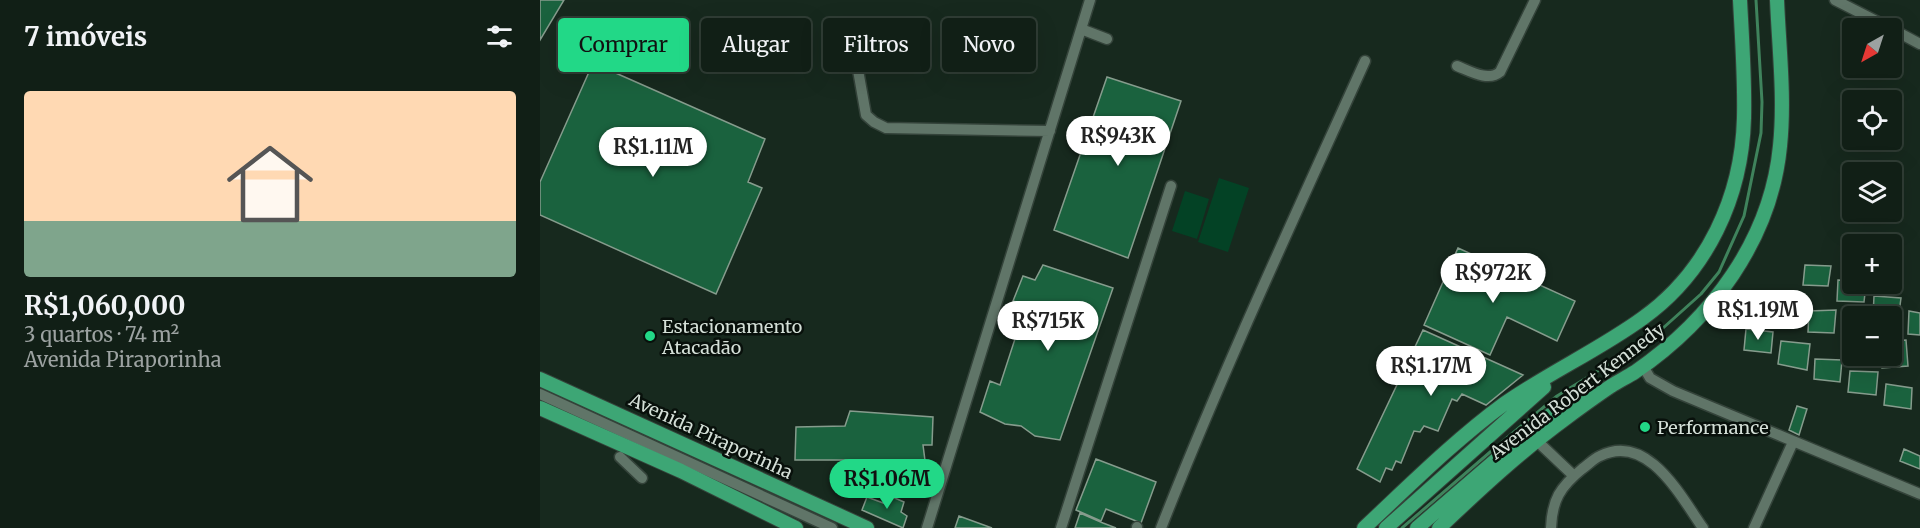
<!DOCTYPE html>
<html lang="pt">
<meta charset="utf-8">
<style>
:root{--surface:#111f16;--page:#1a271f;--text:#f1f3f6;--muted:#9ca2a1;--line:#303d35;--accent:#22d887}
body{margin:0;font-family:Merriweather,serif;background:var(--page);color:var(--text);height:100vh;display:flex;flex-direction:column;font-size:22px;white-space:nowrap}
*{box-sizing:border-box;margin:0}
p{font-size:20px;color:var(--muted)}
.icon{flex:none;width:33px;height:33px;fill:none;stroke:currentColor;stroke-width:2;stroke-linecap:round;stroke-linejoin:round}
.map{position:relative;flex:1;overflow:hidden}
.panel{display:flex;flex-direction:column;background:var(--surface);width:540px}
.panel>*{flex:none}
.banner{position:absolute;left:18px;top:18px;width:570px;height:54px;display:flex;gap:12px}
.needle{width:39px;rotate:219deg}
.tools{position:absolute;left:1302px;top:18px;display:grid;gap:12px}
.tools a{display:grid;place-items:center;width:60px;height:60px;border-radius:6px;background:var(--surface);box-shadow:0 6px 24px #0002,0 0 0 2px var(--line);font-size:30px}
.price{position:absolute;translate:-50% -51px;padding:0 14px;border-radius:21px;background:#fff;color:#222;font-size:20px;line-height:39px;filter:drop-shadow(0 2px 3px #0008)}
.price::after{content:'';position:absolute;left:50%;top:36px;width:18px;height:14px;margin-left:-9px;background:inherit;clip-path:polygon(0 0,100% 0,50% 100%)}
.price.active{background:var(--accent);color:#111}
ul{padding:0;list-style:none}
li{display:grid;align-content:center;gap:12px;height:318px;padding:0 24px}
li+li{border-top:2px solid var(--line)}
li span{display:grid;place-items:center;height:186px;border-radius:6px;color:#555}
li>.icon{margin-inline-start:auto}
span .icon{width:108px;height:108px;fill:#fffc;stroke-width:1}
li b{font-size:26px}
h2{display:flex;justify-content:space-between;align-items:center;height:72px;padding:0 24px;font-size:26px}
.pill{padding:0 21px;border-radius:6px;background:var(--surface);box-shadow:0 6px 24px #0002,0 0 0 2px var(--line);font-size:21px;line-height:54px}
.pill.active{background:var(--accent);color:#111}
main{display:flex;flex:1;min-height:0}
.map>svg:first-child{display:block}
.green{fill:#034225}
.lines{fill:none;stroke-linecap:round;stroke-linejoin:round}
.stream{stroke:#3f835c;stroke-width:3}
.building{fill:#1a623e;stroke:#869c8d;stroke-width:1.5}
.minor-casing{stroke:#34433a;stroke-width:13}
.major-casing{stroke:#34433a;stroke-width:16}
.minor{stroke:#607568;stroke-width:10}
.major{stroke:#3da675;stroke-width:14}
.poi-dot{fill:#22d887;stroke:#08100b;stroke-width:2}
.labels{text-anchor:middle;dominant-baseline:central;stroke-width:5;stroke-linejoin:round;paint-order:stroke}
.poi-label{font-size:18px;fill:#d4dfd7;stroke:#08100b;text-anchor:start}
.street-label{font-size:18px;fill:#d4dfd7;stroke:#08100b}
</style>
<main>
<section class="panel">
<h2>7 imóveis<svg class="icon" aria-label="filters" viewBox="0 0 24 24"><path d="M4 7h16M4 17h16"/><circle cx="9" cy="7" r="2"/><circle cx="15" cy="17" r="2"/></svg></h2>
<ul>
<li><span style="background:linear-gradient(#ffd9b3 70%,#7fa58c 0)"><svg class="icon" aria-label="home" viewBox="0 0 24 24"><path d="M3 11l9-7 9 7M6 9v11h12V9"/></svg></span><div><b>R$1,060,000</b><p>3 quartos · 74 m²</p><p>Avenida Piraporinha</p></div></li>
</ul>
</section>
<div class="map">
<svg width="1380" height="528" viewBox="0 0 1380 528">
<rect width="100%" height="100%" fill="#17291e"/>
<path class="green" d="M679 178 709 188 688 252 658 242Z
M645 191 669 199 657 239 632 231Z"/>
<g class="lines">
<path class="stream" d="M862 528 956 447 1017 396 1113 337 1161 294 1179 272 1204 216 1221 133 1222 102 1216 0"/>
</g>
<path class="building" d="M0 0H24L0 40Z
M53 63 225 139 208 182 222 188 176 294 0 215V182Z
M567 77 641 101 588 258 514 230Z
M918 248 1035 301 1017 341 967 317 950 355 884 325Z
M503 265 573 288 520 440 495 436 481 426 465 424 440 412 450 381 460 385 486 305 473 301 483 276 495 280Z
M1265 265 1291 266 1288 286 1263 285Z
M1298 280 1312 281V284H1326L1324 302 1297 301Z
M1235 293 1262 295 1260 316 1232 315Z
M1334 296 1361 298 1358 320 1352 319V316H1333Z
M1296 310 1294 333 1268 332 1269 311Z
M1369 311 1380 313V335L1368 334Z
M1305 326 1312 327V349L1304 348Z
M1206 329 1233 332 1231 353 1204 350Z
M883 330 983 375 946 405 922 394 917 401 912 399 898 431 884 426 880 432 874 431 861 463 856 461 852 470 846 468 840 482 817 469Z
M1366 340 1368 366 1342 368 1340 356H1352V341Z
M1241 341 1270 344 1267 370 1238 364Z
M1275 359 1302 360 1300 382 1274 379Z
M1310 371 1338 372 1336 395 1308 392Z
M1346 384 1372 388 1371 409 1344 405Z
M1257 406 1267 409 1259 435 1249 430Z
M310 411 393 417 392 445H383L387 476 309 477 310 460H255L256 427 305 426Z
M1364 449 1380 456V469L1360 461Z
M556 459 616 482 601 523 566 509 561 521 536 510Z
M350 496 364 502 361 512 367 516 363 528 322 510 327 497 346 504Z
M540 513 563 523 576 528H535Z
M419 516 452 528H415Z"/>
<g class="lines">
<g class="minor-casing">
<path id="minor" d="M1295 0 1350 28
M541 29 567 39
M1352 29 1380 44
M917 66C930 71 948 82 960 72L995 0
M318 70 326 115 334 122 346 128 510 131
M1103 366 1110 378 1133 391 1380 494
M0 394 292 528
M996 440 1034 476
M80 457 102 478
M387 528 550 0
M521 528 631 186
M597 528V527
M621 528C683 370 755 216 825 61
M1011 528C1012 500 1020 487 1042 469 1048 465 1053 459 1060 456 1108 432 1141 497 1163 528
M1214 528 1253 442"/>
</g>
<g class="major-casing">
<path id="major" d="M0 379 327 528
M0 408 141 471 256 528
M824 528C869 486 915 440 964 404 1008 373 1059 350 1103 318 1167 272 1202 197 1204 118 1205 79 1202 39 1200 0
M846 528 1004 387
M877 528 993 428 1016 411 1050 394
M899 528C940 489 981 451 1026 418 1041 407 1056 396 1071 386 1079 381 1087 377 1095 372 1171 320 1231 240 1240 146 1245 98 1239 48 1237 0"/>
</g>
<use href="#minor" class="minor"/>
<use href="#major" class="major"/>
</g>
<g class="poi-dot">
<circle cx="110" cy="336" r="6"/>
<circle cx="1105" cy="427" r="6"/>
</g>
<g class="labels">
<g class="poi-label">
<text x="122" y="326">Estacionamento<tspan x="122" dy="21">Atacadão</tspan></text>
<text x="1117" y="427">Performance</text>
</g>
<g class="street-label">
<text transform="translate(1037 391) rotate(-37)">Avenida Robert Kennedy</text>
<text transform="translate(171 436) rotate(25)">Avenida Piraporinha</text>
</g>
</g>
</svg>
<div class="tools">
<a><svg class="needle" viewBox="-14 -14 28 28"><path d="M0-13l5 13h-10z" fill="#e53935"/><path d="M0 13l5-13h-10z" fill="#9ca2a1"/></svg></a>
<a><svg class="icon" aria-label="locate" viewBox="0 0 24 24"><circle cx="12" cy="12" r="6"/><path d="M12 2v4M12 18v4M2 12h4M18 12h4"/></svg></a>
<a><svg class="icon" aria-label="layers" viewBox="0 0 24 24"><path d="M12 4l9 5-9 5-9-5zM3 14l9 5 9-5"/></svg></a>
<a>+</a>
<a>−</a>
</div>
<b class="price" style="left:578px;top:167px">R$943K</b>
<b class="price" style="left:113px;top:178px">R$1.11M</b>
<b class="price" style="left:953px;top:304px">R$972K</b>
<b class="price" style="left:1218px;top:341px">R$1.19M</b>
<b class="price" style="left:508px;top:352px">R$715K</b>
<b class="price" style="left:891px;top:397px">R$1.17M</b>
<b class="price active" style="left:347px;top:510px">R$1.06M</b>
<div class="banner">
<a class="pill active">Comprar</a>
<a class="pill">Alugar</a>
<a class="pill">Filtros</a>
<a class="pill">Novo</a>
</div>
</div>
</main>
